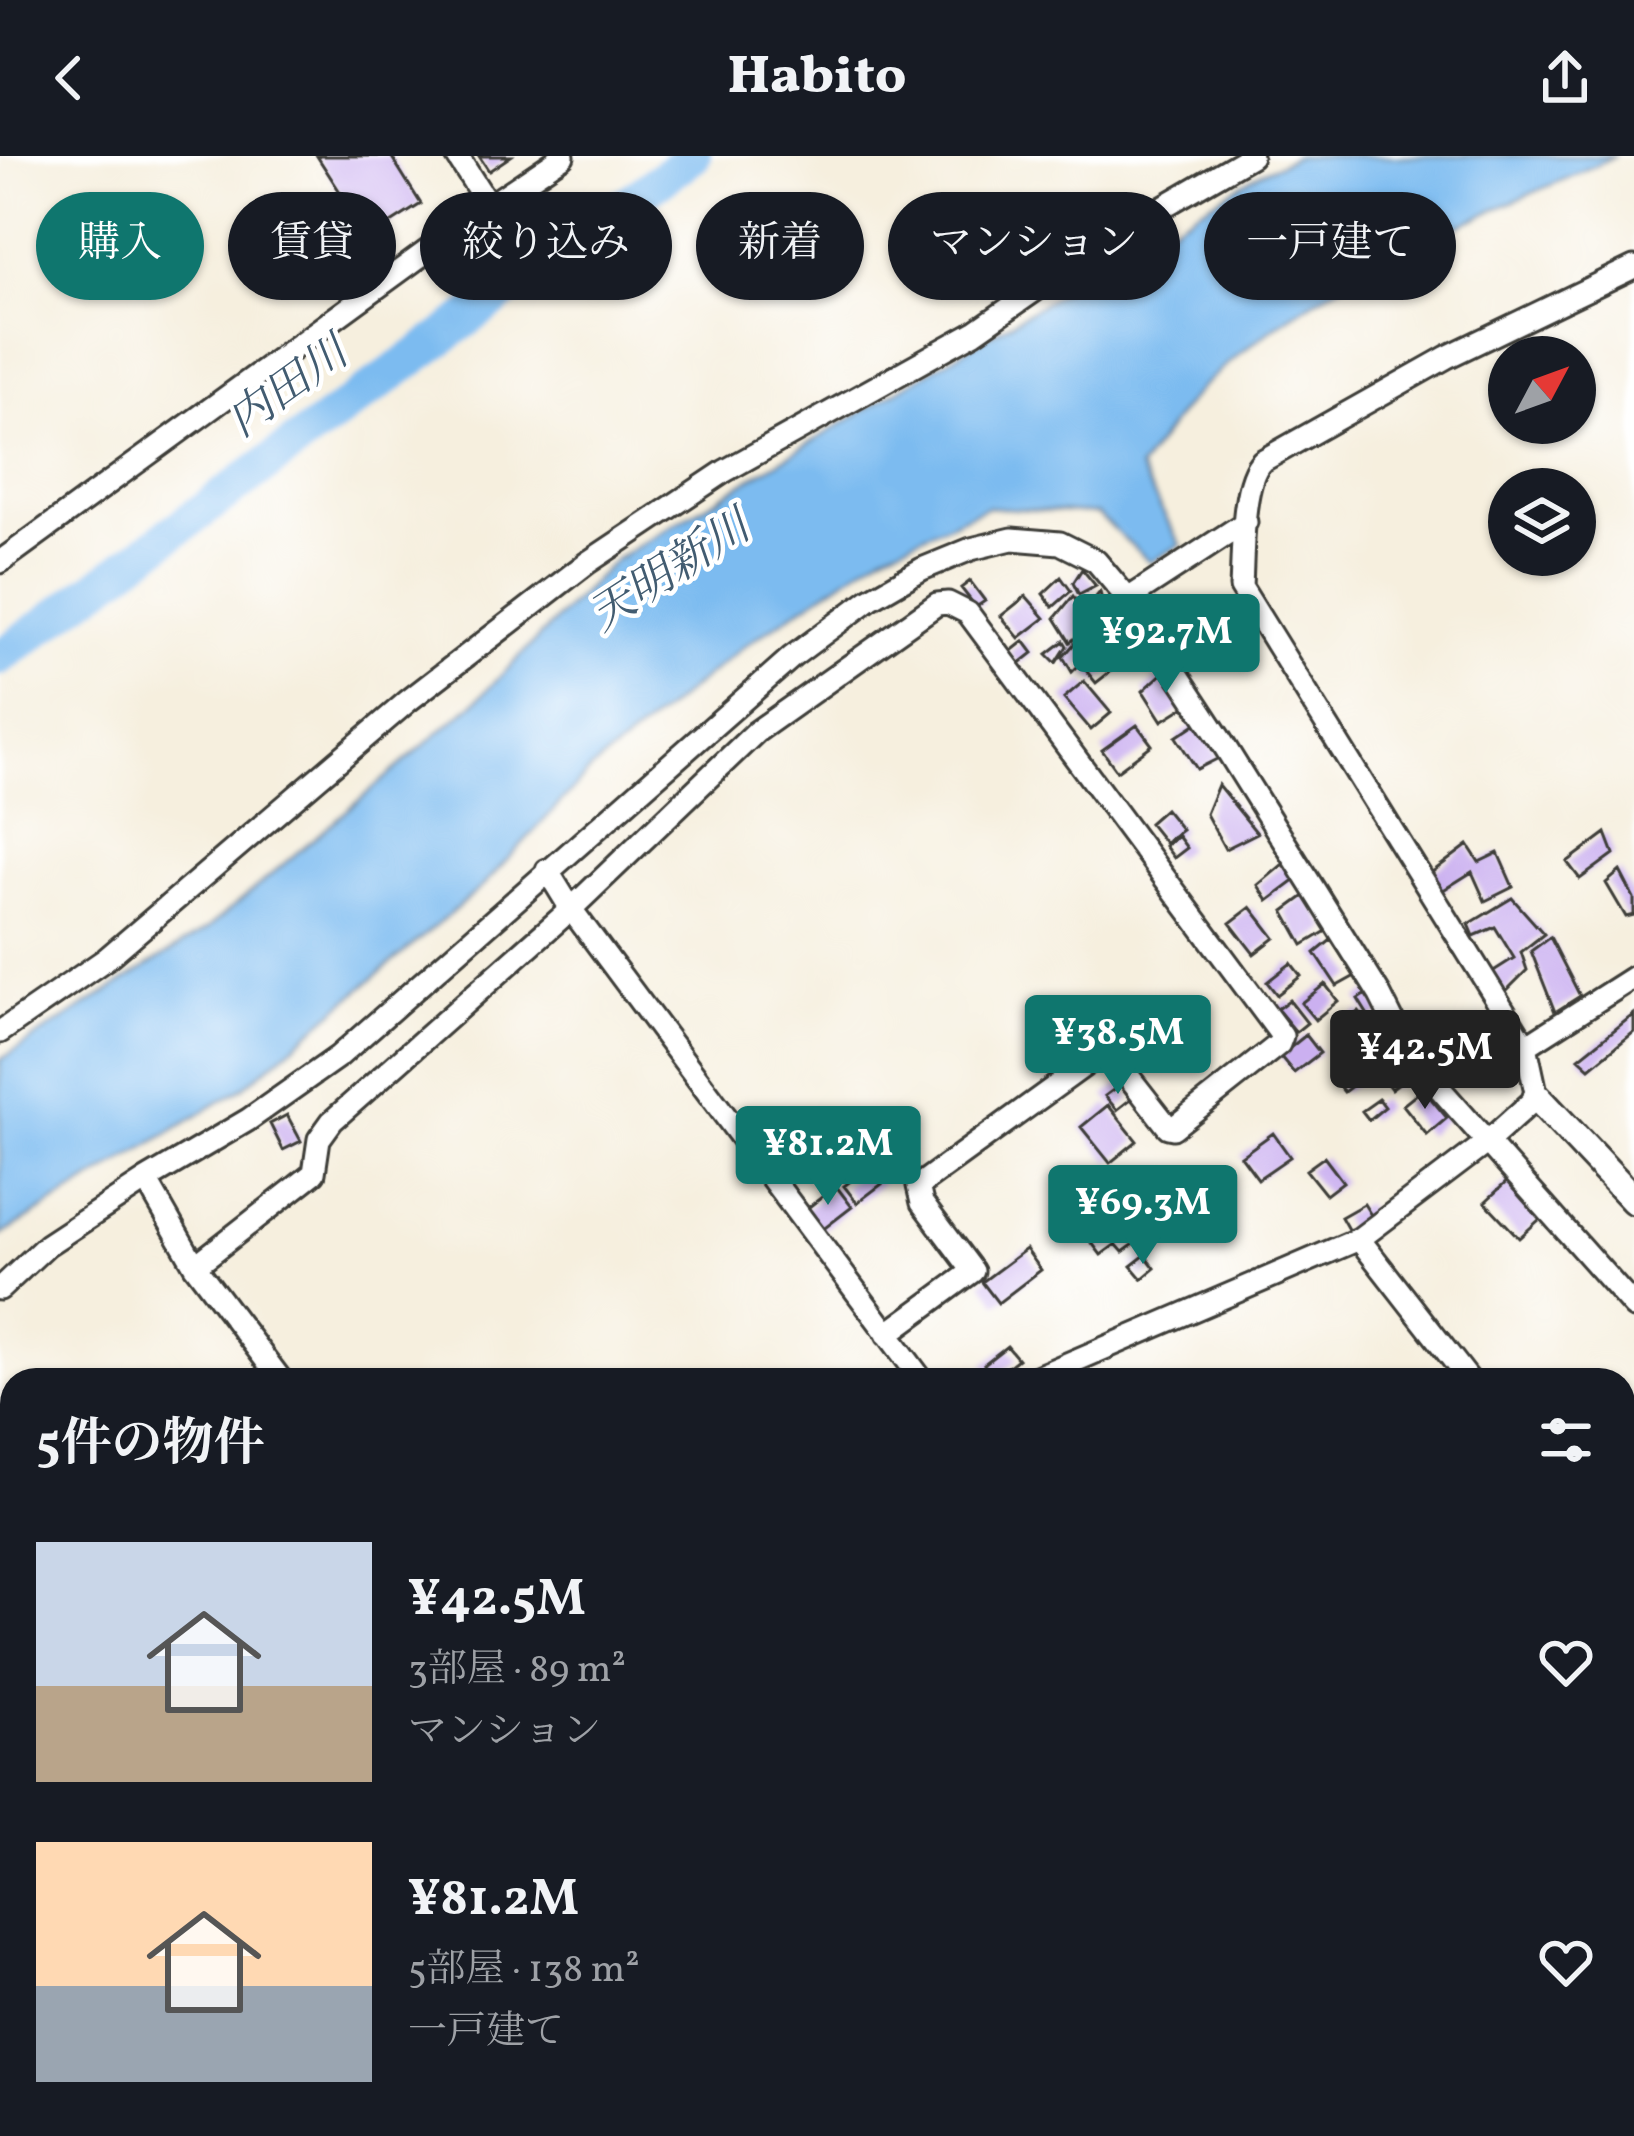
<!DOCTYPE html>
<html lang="ja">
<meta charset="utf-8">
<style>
:root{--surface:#171b24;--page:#20242c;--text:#f1f3f6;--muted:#9ea1a6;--accent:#0f766e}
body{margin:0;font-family:Vollkorn,"Noto Serif JP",serif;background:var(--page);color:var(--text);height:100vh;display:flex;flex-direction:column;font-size:45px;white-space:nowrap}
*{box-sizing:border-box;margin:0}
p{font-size:39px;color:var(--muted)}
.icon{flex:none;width:66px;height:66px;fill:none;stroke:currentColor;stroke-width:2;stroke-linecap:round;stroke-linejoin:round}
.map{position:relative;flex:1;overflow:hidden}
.drawer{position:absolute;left:0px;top:1212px;width:1635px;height:768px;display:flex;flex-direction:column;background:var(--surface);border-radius:36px 36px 0 0;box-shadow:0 3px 9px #0004}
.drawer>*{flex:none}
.hud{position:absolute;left:36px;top:36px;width:1563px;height:108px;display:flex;gap:24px}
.needle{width:78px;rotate:49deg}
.buttons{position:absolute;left:1488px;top:180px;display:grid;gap:24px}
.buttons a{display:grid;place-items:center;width:108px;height:108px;border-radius:50%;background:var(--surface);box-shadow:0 3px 9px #0004;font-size:60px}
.price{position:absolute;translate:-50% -102px;padding:0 27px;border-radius:12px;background:var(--accent);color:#fff;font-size:39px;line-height:78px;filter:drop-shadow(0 3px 6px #0008)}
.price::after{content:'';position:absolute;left:50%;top:72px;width:36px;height:27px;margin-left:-18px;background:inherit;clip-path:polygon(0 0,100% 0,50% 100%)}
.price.active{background:#222;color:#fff}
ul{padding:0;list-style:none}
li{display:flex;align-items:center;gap:36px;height:300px;padding:0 36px}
li span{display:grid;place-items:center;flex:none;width:336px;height:240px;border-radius:0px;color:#555}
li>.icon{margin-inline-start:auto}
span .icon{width:144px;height:144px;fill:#fffc;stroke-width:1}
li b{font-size:51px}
h2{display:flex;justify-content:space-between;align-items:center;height:144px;padding:0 36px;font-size:51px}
.tag{padding:0 42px;border-radius:54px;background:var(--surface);box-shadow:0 3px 9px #0004;font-size:42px;line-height:108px}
.tag.active{background:var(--accent);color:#fff}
header{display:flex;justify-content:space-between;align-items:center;height:156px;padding:0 36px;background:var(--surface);font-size:54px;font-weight:800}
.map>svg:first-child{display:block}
.water{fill:#7cbbf0;stroke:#4c6c86;stroke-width:3}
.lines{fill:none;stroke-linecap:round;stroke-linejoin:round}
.river{stroke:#7cbbf0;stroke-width:36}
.building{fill:#cbb0f0}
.minor-casing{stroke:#3d3c39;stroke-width:27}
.tertiary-casing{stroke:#3d3c39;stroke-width:33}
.minor{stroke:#fff;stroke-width:21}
.tertiary{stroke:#fff;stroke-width:27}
.labels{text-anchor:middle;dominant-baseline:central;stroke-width:9;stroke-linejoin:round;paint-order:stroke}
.water-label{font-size:45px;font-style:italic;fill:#425c71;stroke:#fff}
</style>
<header><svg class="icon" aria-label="back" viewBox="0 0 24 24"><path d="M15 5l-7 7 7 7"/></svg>Habito<svg class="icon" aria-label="share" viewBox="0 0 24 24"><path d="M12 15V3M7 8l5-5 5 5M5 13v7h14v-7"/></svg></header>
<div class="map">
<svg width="1634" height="1980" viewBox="0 0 1634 1980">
<rect width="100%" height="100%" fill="#fff"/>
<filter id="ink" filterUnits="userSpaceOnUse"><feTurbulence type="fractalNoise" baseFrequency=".00833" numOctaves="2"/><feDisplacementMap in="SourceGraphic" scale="24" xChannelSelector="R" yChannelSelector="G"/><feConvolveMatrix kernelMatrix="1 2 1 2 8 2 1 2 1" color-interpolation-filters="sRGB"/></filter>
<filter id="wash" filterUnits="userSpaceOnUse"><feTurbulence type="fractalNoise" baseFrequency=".004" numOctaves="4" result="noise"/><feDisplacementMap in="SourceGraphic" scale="48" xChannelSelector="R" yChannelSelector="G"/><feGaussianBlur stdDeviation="2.7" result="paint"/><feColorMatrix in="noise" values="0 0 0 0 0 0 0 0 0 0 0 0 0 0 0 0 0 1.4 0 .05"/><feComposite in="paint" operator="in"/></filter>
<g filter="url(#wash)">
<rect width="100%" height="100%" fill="#f6efde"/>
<path class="water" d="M1296 0H1615C1468 69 1329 113 1207 226 1181 250 1161 284 1139 313L1181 389 1150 406 1097 358 987 351 883 397 743 491 591 614 482 731 244 931 0 1080V904L208 772 474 547 615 404 1260 17Z"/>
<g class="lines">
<path class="river" d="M0 501 693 0"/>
</g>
<g id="blocks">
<path class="building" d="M317 0H391L421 48 369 81Z
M479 0H511L489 15Z
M1082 413 1096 430 1079 439 1073 427Z
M1061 421 1071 435 1053 451 1043 438Z
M970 425 985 445 976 451 961 432Z
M1100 436 1107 465 1095 469 1086 453Z
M1026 440 1045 462 1019 482 1001 460Z
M1073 440 1092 470 1070 486 1055 462Z
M1121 443 1137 468 1119 474 1105 455Z
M1110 469 1114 478 1094 496 1084 480Z
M1121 480 1134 497 1096 527 1084 512Z
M1080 481 1089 499 1072 516 1063 501Z
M1024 485 1033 497 1019 508 1010 496Z
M1064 485 1067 490 1056 507 1047 498Z
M1167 513 1189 548 1162 565 1143 535Z
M1084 525 1111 557 1091 574 1064 542Z
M1197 567 1219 602 1197 613 1176 581Z
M1137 569 1152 589 1117 615 1102 594Z
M1218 629 1257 677 1225 693 1206 658Z
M1165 653 1182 674 1165 687 1149 667Z
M1606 677 1614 698 1580 723 1567 706Z
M1178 680 1187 692 1174 702 1165 690Z
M1468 689 1479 706 1498 697 1513 731 1485 745 1472 716 1437 738 1427 720Z
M1288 704 1300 721 1268 745 1258 729Z
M1620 715 1634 742V759L1626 761 1606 727Z
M1306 739 1328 774 1303 789 1284 755Z
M1512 742 1544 778 1521 796 1527 814 1504 837 1492 816 1514 802 1495 771 1474 780 1469 768Z
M1251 751 1275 782 1254 798 1230 767Z
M1550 781 1580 840 1555 856 1531 795Z
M1331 784 1355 820 1337 830 1315 797Z
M1291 807 1301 820 1277 839 1267 826Z
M1325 828 1338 845 1315 864 1301 847Z
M1369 836 1381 857 1371 864 1358 843Z
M1289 844 1307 867 1296 876 1277 853Z
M1359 855 1383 885 1354 908 1330 878Z
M1634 858V876L1590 912 1579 902Z
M1306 879 1320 897 1294 917 1280 900Z
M1385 887 1410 919 1391 933 1367 901Z
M1356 909 1365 920 1344 936 1335 925Z
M1120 929 1131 943 1117 954 1105 940Z
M1423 933 1447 962 1427 979 1403 949Z
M1379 943 1385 951 1369 964 1362 955Z
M1108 949 1137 985 1110 1007 1081 971Z
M287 959 301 985 283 994 270 968Z
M1273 977 1290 1001 1258 1023 1241 1000Z
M1324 1001 1343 1026 1326 1039 1306 1014Z
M869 1011 882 1028 857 1047 844 1030Z
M1511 1022 1541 1062 1519 1082 1485 1046Z
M836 1030 852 1051 821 1075 805 1054Z
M1103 1042 1137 1086 1123 1096 1116 1088 1101 1099 1074 1063Z
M1364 1048 1374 1064 1350 1077 1341 1061Z
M1026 1093 1041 1114 998 1147 982 1126Z
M1145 1099 1155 1112 1142 1123 1131 1110Z
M1007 1190 1018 1203 994 1222 984 1208Z
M1634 1663V1704L1623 1689V1670Z
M1623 1703 1634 1717V1731L1623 1740Z
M1626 1956 1634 1965V1980H1619L1609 1968H1623Z
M618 1968H648L658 1980H628Z
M721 1968H746L749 1971 738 1980H706Z
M832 1968 841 1980H815L831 1968Z
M1001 1968H1033L1041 1980H999L1006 1975Z
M1070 1968H1105L1093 1976 1096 1980H1060L1072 1971Z
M1111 1968H1141L1143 1971 1131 1980H1120Z
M1350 1968H1400L1381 1980H1357Z
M1452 1968 1460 1980H1435Z"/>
</g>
</g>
<g filter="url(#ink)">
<use href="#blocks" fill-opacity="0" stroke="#3d3c39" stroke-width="3"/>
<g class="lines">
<g class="minor-casing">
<path id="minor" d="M457 0 489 50
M0 406 489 50 563 0
M1128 443 1246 366
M547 714 571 753 922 1224
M0 876 106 803 408 545 587 407 725 315 975 176 1116 78 1251 0
M1526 890 1634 821
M146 1024 195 1110 281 1224
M1359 1083 1469 1224
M195 1110 314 1017 319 983 332 965 571 753 756 576 937 448 948 447 968 457 1282 880 1279 888 1173 972 1168 971 1111 898 1103 896 918 1030 922 1047 973 1115 887 1178
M0 1133 47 1089 146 1024 248 964 339 900 792 501 870 443 922 413 971 393 1012 383 1060 387 1096 405 1128 443 1220 583 1380 839 1410 899 1634 1151
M1030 1224 1359 1083 1486 987 1537 941 1526 890 1241 431C1243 401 1241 325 1262 305L1447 201 1634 111
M1623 1420 1634 1434
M1623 1568 1634 1561
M1623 1841 1634 1838
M1276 1968 1287 1980
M534 1980 556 1968
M1181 1980 1216 1968"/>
</g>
<g class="tertiary-casing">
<path id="tertiary" d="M1537 941 1634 1044
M0 1306 12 1321
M506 1968 516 1980"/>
</g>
<use href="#minor" class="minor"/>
<use href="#tertiary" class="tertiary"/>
</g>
</g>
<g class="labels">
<g class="water-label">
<text transform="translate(289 233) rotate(-36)">内田川</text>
<text transform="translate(671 417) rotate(-33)">天明新川</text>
</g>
</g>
</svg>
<div class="buttons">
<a><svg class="needle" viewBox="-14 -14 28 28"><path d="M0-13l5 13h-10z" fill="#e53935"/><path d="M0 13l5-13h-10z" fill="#9ea1a6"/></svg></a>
<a><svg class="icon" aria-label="layers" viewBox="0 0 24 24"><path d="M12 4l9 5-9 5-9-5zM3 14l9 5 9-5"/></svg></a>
</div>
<b class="price" style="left:1166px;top:540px">¥92.7M</b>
<b class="price" style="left:1118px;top:941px">¥38.5M</b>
<b class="price active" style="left:1425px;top:956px">¥42.5M</b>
<b class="price" style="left:828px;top:1052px">¥81.2M</b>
<b class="price" style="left:1143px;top:1111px">¥69.3M</b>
<div class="hud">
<a class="tag active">購入</a>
<a class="tag">賃貸</a>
<a class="tag">絞り込み</a>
<a class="tag">新着</a>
<a class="tag">マンション</a>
<a class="tag">一戸建て</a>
</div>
<section class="drawer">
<h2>5件の物件<svg class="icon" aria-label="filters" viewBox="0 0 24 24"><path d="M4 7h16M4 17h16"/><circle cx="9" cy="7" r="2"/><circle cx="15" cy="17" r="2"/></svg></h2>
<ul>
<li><span style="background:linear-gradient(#c9d6e8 60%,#b9a48a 0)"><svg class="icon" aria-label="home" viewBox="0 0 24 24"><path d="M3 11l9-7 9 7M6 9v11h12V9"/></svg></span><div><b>¥42.5M</b><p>3部屋 · 89 m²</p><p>マンション</p></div><svg class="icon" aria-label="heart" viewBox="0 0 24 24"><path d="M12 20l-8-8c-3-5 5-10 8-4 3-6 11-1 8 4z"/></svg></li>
<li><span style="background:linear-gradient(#ffd9b3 60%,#9aa5b1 0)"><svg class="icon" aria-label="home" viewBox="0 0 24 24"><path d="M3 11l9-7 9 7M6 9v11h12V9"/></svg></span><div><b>¥81.2M</b><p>5部屋 · 138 m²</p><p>一戸建て</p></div><svg class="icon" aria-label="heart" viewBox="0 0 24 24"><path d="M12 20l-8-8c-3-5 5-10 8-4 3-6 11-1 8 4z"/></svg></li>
</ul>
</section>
</div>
